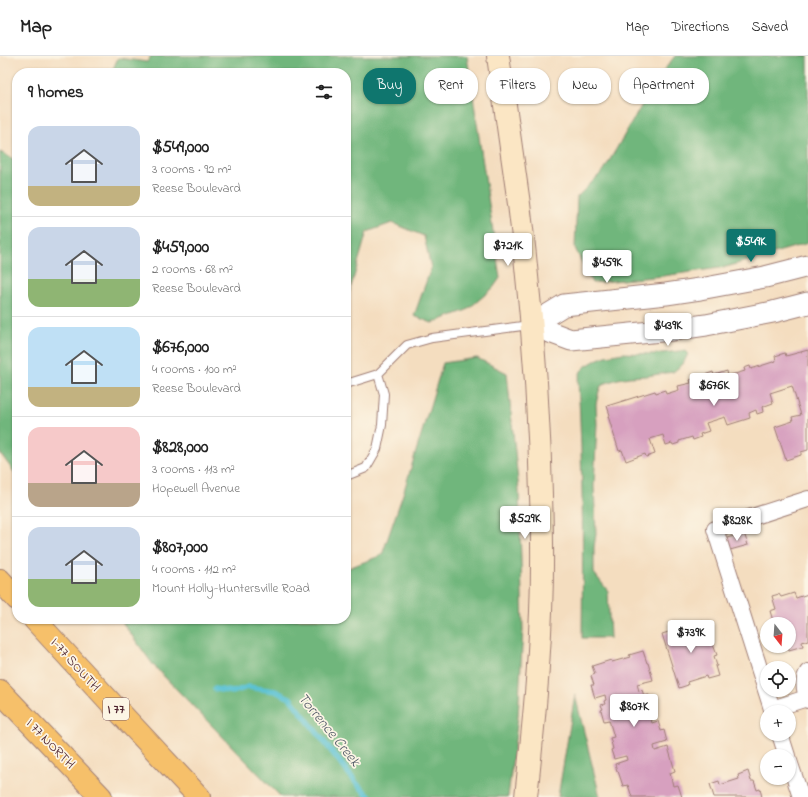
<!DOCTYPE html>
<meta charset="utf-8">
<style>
:root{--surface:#fff;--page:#f2f2f2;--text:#222;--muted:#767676;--line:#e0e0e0;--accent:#0f766e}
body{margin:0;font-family:"Indie Flower",sans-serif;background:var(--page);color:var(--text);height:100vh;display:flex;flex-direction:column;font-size:15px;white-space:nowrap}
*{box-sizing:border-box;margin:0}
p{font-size:13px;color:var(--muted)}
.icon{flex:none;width:22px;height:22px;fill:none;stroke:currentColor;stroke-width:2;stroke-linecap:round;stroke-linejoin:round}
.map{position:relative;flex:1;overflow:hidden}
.details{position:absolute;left:12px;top:12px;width:339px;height:556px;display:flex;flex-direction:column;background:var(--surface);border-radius:16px;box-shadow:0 1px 3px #0004}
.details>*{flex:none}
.guide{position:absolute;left:363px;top:12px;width:380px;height:36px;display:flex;gap:8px}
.needle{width:26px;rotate:163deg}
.controls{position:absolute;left:760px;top:561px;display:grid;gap:8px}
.controls a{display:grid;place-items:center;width:36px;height:36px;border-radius:50%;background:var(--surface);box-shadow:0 1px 3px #0004;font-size:20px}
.price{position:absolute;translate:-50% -34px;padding:0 9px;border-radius:4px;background:#fff;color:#222;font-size:13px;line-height:26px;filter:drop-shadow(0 1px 2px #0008)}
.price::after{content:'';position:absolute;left:50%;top:24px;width:12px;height:9px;margin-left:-6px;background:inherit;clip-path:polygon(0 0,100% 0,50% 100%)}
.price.current{background:var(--accent);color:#fff}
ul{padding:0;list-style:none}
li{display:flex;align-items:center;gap:12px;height:100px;padding:0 16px}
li+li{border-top:1px solid var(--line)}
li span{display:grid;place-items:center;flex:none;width:112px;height:80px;border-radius:12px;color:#555}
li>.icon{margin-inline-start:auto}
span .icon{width:48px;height:48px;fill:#fffc;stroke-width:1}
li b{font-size:17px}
h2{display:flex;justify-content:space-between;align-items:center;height:48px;padding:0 16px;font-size:17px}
.pill{padding:0 14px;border-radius:16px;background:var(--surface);box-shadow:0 1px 3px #0004;font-size:14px;line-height:36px}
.pill.current{background:var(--accent);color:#fff}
header{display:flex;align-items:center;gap:24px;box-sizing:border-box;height:56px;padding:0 20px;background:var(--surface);border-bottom:1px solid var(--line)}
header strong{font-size:19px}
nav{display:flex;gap:22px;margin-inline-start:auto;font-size:14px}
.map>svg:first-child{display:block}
.forest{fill:#70b67b;stroke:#5d6a53}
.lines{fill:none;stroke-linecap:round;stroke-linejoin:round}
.stream{stroke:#58c1d3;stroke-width:5.5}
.building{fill:#d7a0bf}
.service-casing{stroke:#9f7e75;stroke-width:10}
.minor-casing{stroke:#9f7e75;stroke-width:18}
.tertiary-casing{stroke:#9f7e75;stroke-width:23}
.secondary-casing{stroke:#9f7e75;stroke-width:24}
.motorway-casing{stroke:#9f7e75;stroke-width:24}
.service{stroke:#fff;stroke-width:8}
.minor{stroke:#fff;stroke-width:16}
.tertiary{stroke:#fff;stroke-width:21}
.secondary{stroke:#fbe6c4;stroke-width:22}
.motorway{stroke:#f6c06b;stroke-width:22}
.labels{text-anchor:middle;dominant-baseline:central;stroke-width:3.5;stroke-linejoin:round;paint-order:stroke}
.shield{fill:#fcf5e5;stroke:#7f5f63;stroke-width:1}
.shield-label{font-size:13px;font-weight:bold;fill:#4a1f2b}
.street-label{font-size:14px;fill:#4a1f2b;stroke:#fcf5e5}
.water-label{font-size:15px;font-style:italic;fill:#4f5866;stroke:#fcf5e5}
</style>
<header>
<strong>Map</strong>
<nav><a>Map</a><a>Directions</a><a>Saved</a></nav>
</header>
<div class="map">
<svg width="808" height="741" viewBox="0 0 808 741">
<rect width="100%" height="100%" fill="#fcf5e5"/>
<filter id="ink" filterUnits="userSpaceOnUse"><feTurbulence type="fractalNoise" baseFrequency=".025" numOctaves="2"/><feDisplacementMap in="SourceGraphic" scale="8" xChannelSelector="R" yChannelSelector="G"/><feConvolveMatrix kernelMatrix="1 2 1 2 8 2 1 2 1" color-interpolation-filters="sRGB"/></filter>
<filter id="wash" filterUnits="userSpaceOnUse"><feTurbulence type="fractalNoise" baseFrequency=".012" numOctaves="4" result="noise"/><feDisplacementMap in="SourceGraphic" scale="16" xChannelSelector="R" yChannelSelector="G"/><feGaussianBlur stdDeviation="0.9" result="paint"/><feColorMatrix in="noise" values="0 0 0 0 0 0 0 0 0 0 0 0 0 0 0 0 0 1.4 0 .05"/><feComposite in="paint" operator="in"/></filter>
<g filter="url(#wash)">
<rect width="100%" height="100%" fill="#f4ddbf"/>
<path class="forest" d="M151 0H467L500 222 493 232 467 254 432 267 414 260 431 212 424 180 392 167 367 176 346 248V17H111L118 2 147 6Z
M675 0H808V187L726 211 663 220 592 227 575 192 577 141 604 114 657 23Z
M0 96 17 105V420L0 397Z
M680 295H684L688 297 687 300 683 308 673 316 646 320 629 321 618 323 606 327 601 330 599 335 596 348 597 368 594 430 596 478 594 491V517L608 535 610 582H582C583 496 583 410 578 324L581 315 586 310 598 303 606 300 623 297 653 298Z
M477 302 507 317 519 435 523 574 518 660 508 741H281L154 610 120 563H346V513L382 499 403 438 443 307Z
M575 639 600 741H558Z"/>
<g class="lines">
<path class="stream" d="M215 633 233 636 248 631 275 635 290 642 357 728 370 741"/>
</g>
<g id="blocks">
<path class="building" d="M808 294V394L801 396V399L786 404 775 371 793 365 792 361 801 359 792 330 770 337 773 347 762 351 763 356 757 358 756 354 749 357 750 362 728 369 725 361 706 367 709 375 700 378 701 381 693 384 692 381 679 385V387L673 389 672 387 666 389 663 379 650 383 655 398 646 401 645 398 626 405 622 394 619 395 608 360 610 359 607 350 655 335 656 337 665 334 666 338 679 334 678 330 691 327 690 324 713 316 714 319 727 315 728 320 745 315 744 312 750 310 751 313 776 305 775 300 785 297 786 300Z
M744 477 748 489 730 494 727 482Z
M794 537 796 542 808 538V584L802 586 803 590 789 594 788 590H789V568H774L770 555 776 553 772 540 779 538 781 541Z
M703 565 710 587 712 586 717 599 714 600 717 610H715L718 620 707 623 706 620 687 626 688 629 679 632 662 578 672 575 674 580 691 574 689 569Z
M643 595 647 607H648L653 624 637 628 639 635 642 634 644 640 649 639 652 649 647 651 652 667 658 665 661 675 664 674 667 686 654 690 655 695 668 691 675 715 670 717 673 730 678 729 682 741H632L628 729 623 730 618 715H617L615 708 627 704 626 700 614 703 611 694 613 693 610 682 614 681 609 664 604 665 601 654 603 653 601 649 605 648 604 645 606 644 605 639 595 642 591 629H594L591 620 595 618 592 610 611 604 612 606 630 601 629 599Z
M748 715 751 725H754L757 734 760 733 762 741H714L710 728 719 725 720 729 739 723 738 719Z"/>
</g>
</g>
<g filter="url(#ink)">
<use href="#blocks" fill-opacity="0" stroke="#9f7e75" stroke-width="1"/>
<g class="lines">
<g class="service-casing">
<path id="service" d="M346 328 378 318 407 289 432 282 530 269
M346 420 366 412 377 393 382 369 384 338 378 318"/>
</g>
<g class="minor-casing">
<path id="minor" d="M808 616C802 624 805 636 808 644
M772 653 807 642
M773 656 715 473 808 443
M780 678 787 700
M789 705 801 741"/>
</g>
<g class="tertiary-casing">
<path id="tertiary" d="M531 269 564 249 666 238 700 233 765 221 808 210
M531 269 571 284 671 274 706 269 773 256 808 247"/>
</g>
<g class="secondary-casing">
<path id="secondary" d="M498 0C505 49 512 99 519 148 533 260 541 374 542 487 543 572 535 657 526 741"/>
</g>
<g class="motorway-casing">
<path id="motorway" d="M0 524 17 543
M34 563 112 648 199 741
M0 635 101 741"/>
</g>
<use href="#service" class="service"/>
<use href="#minor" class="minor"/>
<use href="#tertiary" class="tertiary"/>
<use href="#secondary" class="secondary"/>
<use href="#motorway" class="motorway"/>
</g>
</g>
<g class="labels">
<rect class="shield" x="103" y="642" width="26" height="22" rx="3"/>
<g class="shield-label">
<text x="116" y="653">I 77</text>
</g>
<g class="street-label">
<text transform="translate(75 609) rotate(48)">I-77 SOUTH</text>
<text transform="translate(50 688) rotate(46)">I 77 NORTH</text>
</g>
<g class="water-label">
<text transform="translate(329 674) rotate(51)">Torrence Creek</text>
</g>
</g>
</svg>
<div class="controls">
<a><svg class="needle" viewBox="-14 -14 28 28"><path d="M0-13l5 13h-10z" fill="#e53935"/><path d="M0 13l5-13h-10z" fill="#767676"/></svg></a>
<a><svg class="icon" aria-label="locate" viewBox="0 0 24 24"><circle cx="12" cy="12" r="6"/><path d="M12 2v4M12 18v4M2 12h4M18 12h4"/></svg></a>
<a>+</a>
<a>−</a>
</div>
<b class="price current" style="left:751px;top:207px">$549K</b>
<b class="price" style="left:508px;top:211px">$721K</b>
<b class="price" style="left:607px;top:228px">$459K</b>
<b class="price" style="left:668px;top:291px">$439K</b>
<b class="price" style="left:714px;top:351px">$676K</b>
<b class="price" style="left:525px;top:484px">$529K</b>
<b class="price" style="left:737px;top:486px">$828K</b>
<b class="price" style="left:691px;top:598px">$739K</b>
<b class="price" style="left:634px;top:672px">$807K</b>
<div class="guide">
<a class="pill current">Buy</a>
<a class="pill">Rent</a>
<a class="pill">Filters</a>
<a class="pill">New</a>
<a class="pill">Apartment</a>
</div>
<section class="details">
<h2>9 homes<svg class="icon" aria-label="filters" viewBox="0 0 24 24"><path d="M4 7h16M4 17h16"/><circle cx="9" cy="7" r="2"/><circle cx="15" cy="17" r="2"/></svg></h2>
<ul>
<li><span style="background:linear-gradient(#c9d6e8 75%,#c2b280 0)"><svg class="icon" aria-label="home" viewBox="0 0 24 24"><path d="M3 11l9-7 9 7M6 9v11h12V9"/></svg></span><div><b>$549,000</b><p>3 rooms · 92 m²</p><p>Reese Boulevard</p></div></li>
<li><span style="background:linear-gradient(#c9d6e8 65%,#8fb573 0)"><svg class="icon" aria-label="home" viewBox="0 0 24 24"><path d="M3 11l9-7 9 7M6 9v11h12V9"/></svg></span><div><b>$459,000</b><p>2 rooms · 68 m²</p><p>Reese Boulevard</p></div></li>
<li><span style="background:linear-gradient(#bfe0f5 75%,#c2b280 0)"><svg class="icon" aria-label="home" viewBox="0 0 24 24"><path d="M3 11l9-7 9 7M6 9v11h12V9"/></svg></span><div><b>$676,000</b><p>4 rooms · 100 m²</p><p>Reese Boulevard</p></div></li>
<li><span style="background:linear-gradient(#f6c9c9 70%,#b9a48a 0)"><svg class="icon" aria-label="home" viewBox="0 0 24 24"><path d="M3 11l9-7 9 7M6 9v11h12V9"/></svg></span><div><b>$828,000</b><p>3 rooms · 113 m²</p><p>Hopewell Avenue</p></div></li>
<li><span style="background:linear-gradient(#c9d6e8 65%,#8fb573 0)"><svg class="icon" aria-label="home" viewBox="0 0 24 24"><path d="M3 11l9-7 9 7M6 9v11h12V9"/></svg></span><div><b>$807,000</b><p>4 rooms · 112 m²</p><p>Mount Holly-Huntersville Road</p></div></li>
</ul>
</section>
</div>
